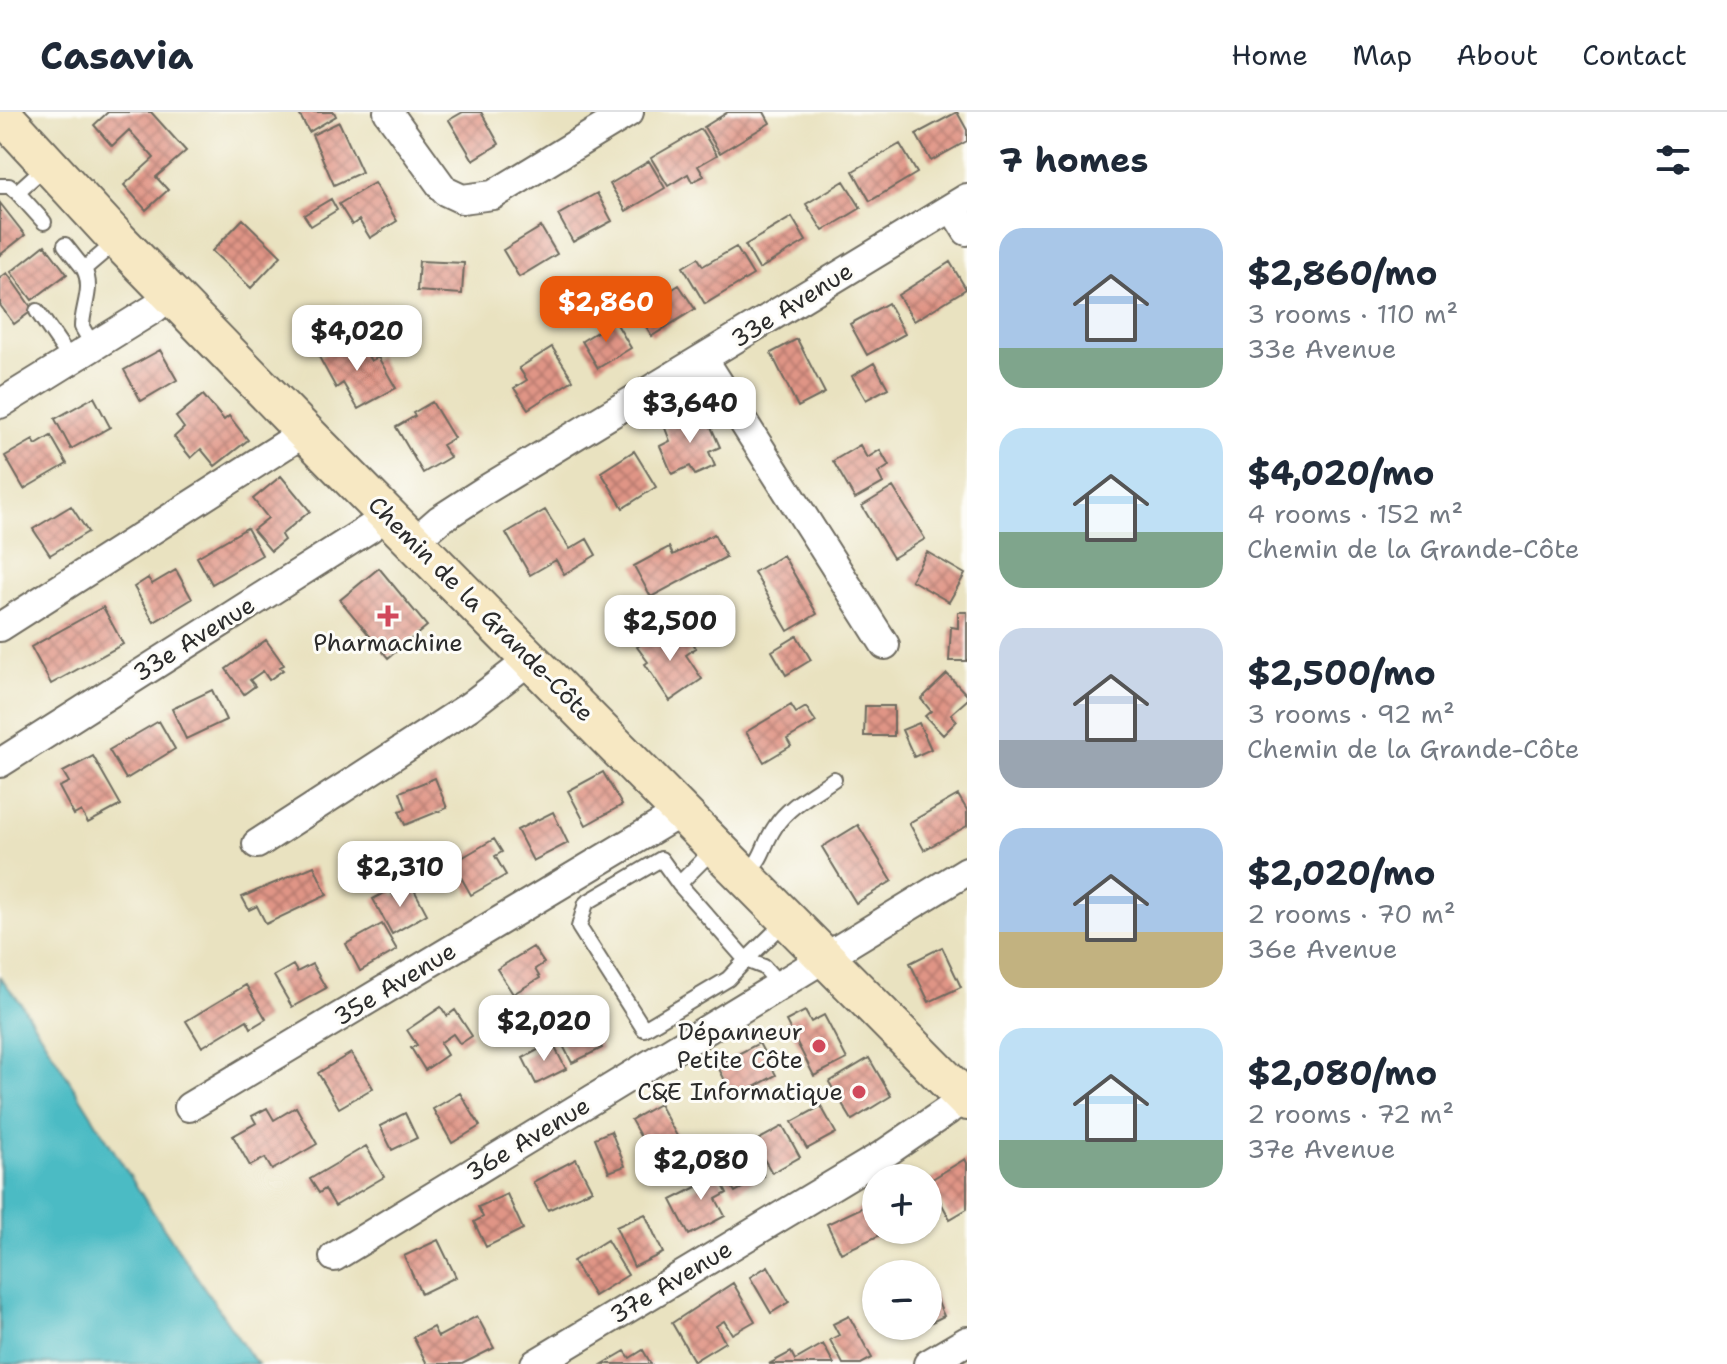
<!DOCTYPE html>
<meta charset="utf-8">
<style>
:root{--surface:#fff;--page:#f2f2f3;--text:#1f2937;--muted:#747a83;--line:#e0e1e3;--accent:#ea580c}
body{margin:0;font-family:"Shantell Sans",sans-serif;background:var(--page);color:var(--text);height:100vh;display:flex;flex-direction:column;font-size:30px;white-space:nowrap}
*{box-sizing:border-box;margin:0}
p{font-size:26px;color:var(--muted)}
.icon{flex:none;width:44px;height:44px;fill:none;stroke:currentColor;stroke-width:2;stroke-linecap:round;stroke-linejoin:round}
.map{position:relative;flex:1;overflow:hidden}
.details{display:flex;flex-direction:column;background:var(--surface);width:760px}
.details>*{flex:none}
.tools{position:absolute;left:862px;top:1052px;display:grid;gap:16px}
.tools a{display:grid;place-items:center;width:80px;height:80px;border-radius:50%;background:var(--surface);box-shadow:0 2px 6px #0004;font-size:40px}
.price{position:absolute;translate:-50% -68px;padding:0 18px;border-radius:16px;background:#fff;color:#222;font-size:26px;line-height:52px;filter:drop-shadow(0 2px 4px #0008)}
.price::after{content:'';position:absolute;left:50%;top:48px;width:24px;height:18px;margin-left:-12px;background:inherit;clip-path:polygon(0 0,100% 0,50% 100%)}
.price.active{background:var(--accent);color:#fff}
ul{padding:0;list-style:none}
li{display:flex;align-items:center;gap:24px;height:200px;padding:0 32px}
li span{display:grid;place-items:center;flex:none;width:224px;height:160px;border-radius:24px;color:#555}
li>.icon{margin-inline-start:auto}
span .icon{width:96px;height:96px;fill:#fffc;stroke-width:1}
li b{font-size:34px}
h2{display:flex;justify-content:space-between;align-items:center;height:96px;padding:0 32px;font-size:34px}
header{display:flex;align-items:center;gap:48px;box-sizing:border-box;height:112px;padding:0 40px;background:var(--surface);border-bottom:2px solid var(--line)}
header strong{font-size:38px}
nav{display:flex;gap:44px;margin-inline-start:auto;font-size:28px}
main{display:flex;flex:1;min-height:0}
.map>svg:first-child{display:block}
.water{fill:#4cbbc4;stroke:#3c7378;stroke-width:2}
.building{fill:url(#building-cross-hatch)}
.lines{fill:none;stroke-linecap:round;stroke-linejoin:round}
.lane-casing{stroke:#6e6b5f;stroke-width:18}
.street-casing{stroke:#6e6b5f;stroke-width:32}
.secondary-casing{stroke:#6e6b5f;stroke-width:42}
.lane{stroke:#fff;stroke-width:14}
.street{stroke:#fff;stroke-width:28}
.secondary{stroke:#f7e8c3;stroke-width:38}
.poi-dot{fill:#d1495b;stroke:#fdfcf7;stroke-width:3}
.labels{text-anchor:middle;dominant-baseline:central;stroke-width:6;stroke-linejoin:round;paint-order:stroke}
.street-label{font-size:24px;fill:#2b2b2b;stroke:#fdfcf7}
.poi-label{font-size:24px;fill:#2b2b2b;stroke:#fdfcf7;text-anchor:end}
</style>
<header>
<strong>Casavia</strong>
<nav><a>Home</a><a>Map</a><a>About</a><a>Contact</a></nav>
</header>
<main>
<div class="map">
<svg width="967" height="1252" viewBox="0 0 967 1252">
<defs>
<pattern id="building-cross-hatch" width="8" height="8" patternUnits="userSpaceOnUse" patternTransform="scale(2)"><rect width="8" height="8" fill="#e09586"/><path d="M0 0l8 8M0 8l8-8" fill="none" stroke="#b67a6e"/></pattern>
</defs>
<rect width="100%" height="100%" fill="#fdfcf7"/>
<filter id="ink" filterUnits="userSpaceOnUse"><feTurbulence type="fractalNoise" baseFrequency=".0125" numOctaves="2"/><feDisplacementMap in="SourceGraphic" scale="16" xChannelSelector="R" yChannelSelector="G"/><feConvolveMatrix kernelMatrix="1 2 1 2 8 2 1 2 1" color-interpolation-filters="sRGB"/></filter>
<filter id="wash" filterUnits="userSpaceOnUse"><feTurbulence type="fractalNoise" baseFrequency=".006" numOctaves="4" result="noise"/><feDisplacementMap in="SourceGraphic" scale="32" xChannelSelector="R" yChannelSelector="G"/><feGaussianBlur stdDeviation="1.8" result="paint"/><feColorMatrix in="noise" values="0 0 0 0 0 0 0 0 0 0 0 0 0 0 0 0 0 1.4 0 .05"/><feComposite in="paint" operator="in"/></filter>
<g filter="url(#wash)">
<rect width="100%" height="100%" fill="#e9e2c0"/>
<path class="water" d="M0 865 20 890 147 1091 249 1242 258 1252H0Z"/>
<g id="blocks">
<path class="building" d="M108 0H151L186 39 156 65 168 78 146 98 124 73 154 46 129 18 112 34 94 13Z
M298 0H334L336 4 309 20Z
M463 0H481L499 32 473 48 449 8Z
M728 0H764L770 11 720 41 704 15Z
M957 0 967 18V29L931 49 916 22Z
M339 10 362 60 334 73 312 23Z
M701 17 717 43 698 54 704 64 692 70 688 62 668 74 651 46Z
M900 32 917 61 870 89 853 59Z
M649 49 665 76 626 99 610 72Z
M844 69 861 96 823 119 806 92Z
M374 71 397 109 370 126 359 108 352 113 339 92Z
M597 81 612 109 573 130 558 103Z
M331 87 337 98 311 114 304 103Z
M0 91 25 123 0 143Z
M792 105 806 129 759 157 745 133Z
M243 107 281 144 251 176 212 139Z
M541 115 557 142 519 165 503 138Z
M45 133 67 162 32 188 11 160Z
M736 135 753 163 705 192 683 155 698 146 703 154Z
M419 149 464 151 462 182 417 179Z
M950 150 966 177 914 209 898 183Z
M7 161 33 198 14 212 0 193V166Z
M606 172 623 202 611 209 594 179Z
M679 173 695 197 652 224 637 200Z
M888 191 905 222 867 243 850 212Z
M615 209 631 236 598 256 582 229Z
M356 224 371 249 378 245 396 276 358 297 343 271 336 276 319 245Z
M797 227 825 281 798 295 771 241Z
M552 235 573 268 528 297 514 276 527 268 519 256Z
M160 238 177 268 141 289 124 258Z
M874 251 888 276 866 288 852 264Z
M203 283 224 308 229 304 248 328 215 354 201 337 191 346 174 325 184 316 176 305Z
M94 285 110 315 71 337 55 307Z
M432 290 454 326 442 333 450 345 423 361 396 315 415 304 413 301Z
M704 299 720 335 709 340 715 354 695 363 690 354 672 362 660 334 670 329 665 316Z
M51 324 67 352 24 377 5 344 33 328 36 333Z
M860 333 867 346 880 338 889 354 878 361 883 371 855 387 833 349Z
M634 339 656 375 623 396 601 360Z
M281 364 310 399 281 423 284 428 271 439 253 418 268 406 253 387Z
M893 375 925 427 893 446 862 394Z
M71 394 88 420 50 443 33 417Z
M545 398 570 437 587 427 596 443 564 462 556 448 530 463 506 421Z
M247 416 262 443 212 472 197 445Z
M714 422 726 445 651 485 634 454 669 435 673 443Z
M927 440 965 462 949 490 911 468Z
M783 443 817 502 788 519 754 460Z
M379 456 427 514 388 546 340 488Z
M176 458 192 487 154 510 134 475 148 466 152 472Z
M103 495 123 532 51 572 31 535Z
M958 500H967V549H949L951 515 958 516Z
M666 516 676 532 688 524 696 536 686 543 702 567 670 589 645 552 648 550 637 535Z
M797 524 811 548 786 563 772 539Z
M266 528 284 553 280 555 283 558 269 568 263 559 250 568 255 574 244 582 226 557Z
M947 562 967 583V588L951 602 957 609 943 623 925 604 931 599 921 587Z
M212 578 226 608 186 627 172 597Z
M791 593 796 601 806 595 816 610 787 627 791 634 764 650 746 620Z
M865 594H894V624H864Z
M159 609 175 637 126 667 109 638Z
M919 611 931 637 914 645 902 618Z
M93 644 121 693 88 711 81 699 74 703 59 675 69 670 63 660Z
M603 660 622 693 586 713 568 679Z
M435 666 447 696 405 713 399 699 406 697 400 680Z
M958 683 967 698V714L924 738 909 711Z
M553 700 568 731 533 749 517 718Z
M858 713 892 769 856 791 822 735Z
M494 727 502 740 495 744 506 763 471 783 453 751Z
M314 754 327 783 266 812 257 794 249 798 242 785Z
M412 774 427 802 392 822 373 787 390 778 394 784Z
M382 812 397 838 360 859 346 832Z
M533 835 544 851 535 857 540 866 513 882 497 857Z
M942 835 961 875 929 890 910 851Z
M312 852 326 876 292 895 274 864 293 853 297 860Z
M246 873 266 907 251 916 247 908 202 935 186 909Z
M441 895 447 904 455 898 472 924 460 932 453 922 440 931 447 943 425 958 411 936 417 933 407 918Z
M805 899 811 910 824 903 847 947 814 964 786 909Z
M588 909 602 936 572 951 558 924Z
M552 930 566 957 536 972 523 946Z
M759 931 776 963 734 986 717 953Z
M351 941 373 976 339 996 318 961Z
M869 946 891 984 852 1008 829 970Z
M460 981 480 1014 452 1031 433 997Z
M659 992 677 1024 649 1040 631 1008Z
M821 994 836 1021 807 1037 792 1010Z
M296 995 317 1032 272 1058 265 1046 250 1054 233 1024 256 1011 252 1004 267 996 274 1008Z
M405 1001 417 1026 392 1038 380 1014Z
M783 1014 800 1045 772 1061 754 1030Z
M611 1019 625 1054 609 1060 595 1026Z
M366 1034 384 1065 335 1094 325 1077 319 1081 310 1067Z
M749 1037 764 1064 735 1080 719 1054Z
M576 1047 592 1078 548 1098 533 1070Z
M965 1047 967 1051V1097L950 1107 929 1069Z
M713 1053 727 1081 716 1087 725 1104 689 1123 671 1088 703 1072 697 1061Z
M507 1082 523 1117 486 1135 474 1110 483 1105 478 1095Z
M876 1089V1118H891L841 1141 827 1112Z
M645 1102 663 1141 634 1155 616 1115Z
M438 1128 456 1165 421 1182 404 1144Z
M607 1128 628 1163 594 1184 573 1149Z
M768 1154 789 1190 771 1201 750 1165Z
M733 1171 755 1209 732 1222 724 1209 716 1214 725 1230 694 1249 672 1211Z
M932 1177 944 1204 928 1212V1178Z
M477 1204 494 1236 462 1252H427L413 1225 433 1215 438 1225Z
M849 1204 872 1246 861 1252H843L830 1228 839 1223 833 1212Z
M823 1232 834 1252H769L791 1240 795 1248Z
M643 1238 651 1252H603L625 1239 630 1246Z"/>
</g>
</g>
<g filter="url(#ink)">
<use href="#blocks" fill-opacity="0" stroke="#6e6b5f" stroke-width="2"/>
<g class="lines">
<g class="lane-casing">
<path id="lane" d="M0 74H9L17 80 47 53
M17 80 44 110
M65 133 84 157 118 128
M84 157C94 177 82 195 82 215L93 234
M37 199 71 248
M714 737 679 772 746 848 787 808
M745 763C766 744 761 736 775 715 788 694 814 681 834 667
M679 772 661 747 586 791 579 815 644 917 728 867 746 848 764 855 780 873"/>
</g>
<g class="street-casing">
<path id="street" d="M388 0 445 79 462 87 493 83 629 0
M952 95 967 119
M704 248 885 533
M0 292 155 196 171 182
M415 429 439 408 487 377 967 86
M0 515 305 320
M0 651 370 416 387 402
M257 732 470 594 531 547
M189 995 683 699
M334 1145 967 759
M535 1252 881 1044 947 999 967 982
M928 1252 967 1229"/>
</g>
<g class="secondary-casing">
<path id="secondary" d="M0 0 118 128 300 315 967 989"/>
</g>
<use href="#lane" class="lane"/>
<use href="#street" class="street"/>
<use href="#secondary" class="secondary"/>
</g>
</g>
<g class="poi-dot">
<path d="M384 492h8v8h8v8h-8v8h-8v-8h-8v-8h8z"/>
<circle cx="819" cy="934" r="8"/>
<circle cx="859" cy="980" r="8"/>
</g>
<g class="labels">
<g class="street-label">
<text transform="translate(792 193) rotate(-32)">33e Avenue</text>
<text transform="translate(481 497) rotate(45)">Chemin de la Grande-Côte</text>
<text transform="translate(194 527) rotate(-32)">33e Avenue</text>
<text transform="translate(395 872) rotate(-31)">35e Avenue</text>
<text transform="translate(528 1027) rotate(-31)">36e Avenue</text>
<text transform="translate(671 1170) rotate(-31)">37e Avenue</text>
</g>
<g class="poi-label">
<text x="388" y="531" text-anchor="middle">Pharmachine</text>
<text x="803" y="920">Dépanneur<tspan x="803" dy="28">Petite Côte</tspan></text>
<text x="843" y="980">C&amp;E Informatique</text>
</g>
</g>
</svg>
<div class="tools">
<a>+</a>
<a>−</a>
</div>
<b class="price active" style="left:606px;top:232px">$2,860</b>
<b class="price" style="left:357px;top:261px">$4,020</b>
<b class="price" style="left:690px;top:333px">$3,640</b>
<b class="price" style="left:670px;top:551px">$2,500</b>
<b class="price" style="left:400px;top:797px">$2,310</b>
<b class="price" style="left:544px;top:951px">$2,020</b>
<b class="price" style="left:701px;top:1090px">$2,080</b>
</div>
<section class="details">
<h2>7 homes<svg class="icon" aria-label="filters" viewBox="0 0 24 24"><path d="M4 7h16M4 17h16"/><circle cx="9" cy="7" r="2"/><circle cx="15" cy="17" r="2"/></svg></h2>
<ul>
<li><span style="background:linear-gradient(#a9c7e8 75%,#7fa58c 0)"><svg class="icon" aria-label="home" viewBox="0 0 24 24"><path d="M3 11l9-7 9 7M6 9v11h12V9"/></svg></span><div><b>$2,860/mo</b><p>3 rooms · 110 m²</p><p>33e Avenue</p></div></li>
<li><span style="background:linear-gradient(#bfe0f5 65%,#7fa58c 0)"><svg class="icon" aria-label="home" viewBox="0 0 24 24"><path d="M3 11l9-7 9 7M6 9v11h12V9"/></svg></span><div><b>$4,020/mo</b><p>4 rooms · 152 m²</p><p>Chemin de la Grande-Côte</p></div></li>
<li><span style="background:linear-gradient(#c9d6e8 70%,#9aa5b1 0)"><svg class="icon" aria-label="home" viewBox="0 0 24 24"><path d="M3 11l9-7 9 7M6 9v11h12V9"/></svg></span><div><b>$2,500/mo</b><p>3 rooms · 92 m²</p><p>Chemin de la Grande-Côte</p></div></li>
<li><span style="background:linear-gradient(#a9c7e8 65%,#c2b280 0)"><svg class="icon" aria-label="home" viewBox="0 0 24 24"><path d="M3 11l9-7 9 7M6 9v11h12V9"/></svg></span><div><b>$2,020/mo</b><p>2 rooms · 70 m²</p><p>36e Avenue</p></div></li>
<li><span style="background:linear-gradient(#bfe0f5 70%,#7fa58c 0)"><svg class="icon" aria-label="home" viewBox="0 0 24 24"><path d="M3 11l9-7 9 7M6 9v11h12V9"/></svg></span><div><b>$2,080/mo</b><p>2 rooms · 72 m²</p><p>37e Avenue</p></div></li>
</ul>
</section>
</main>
